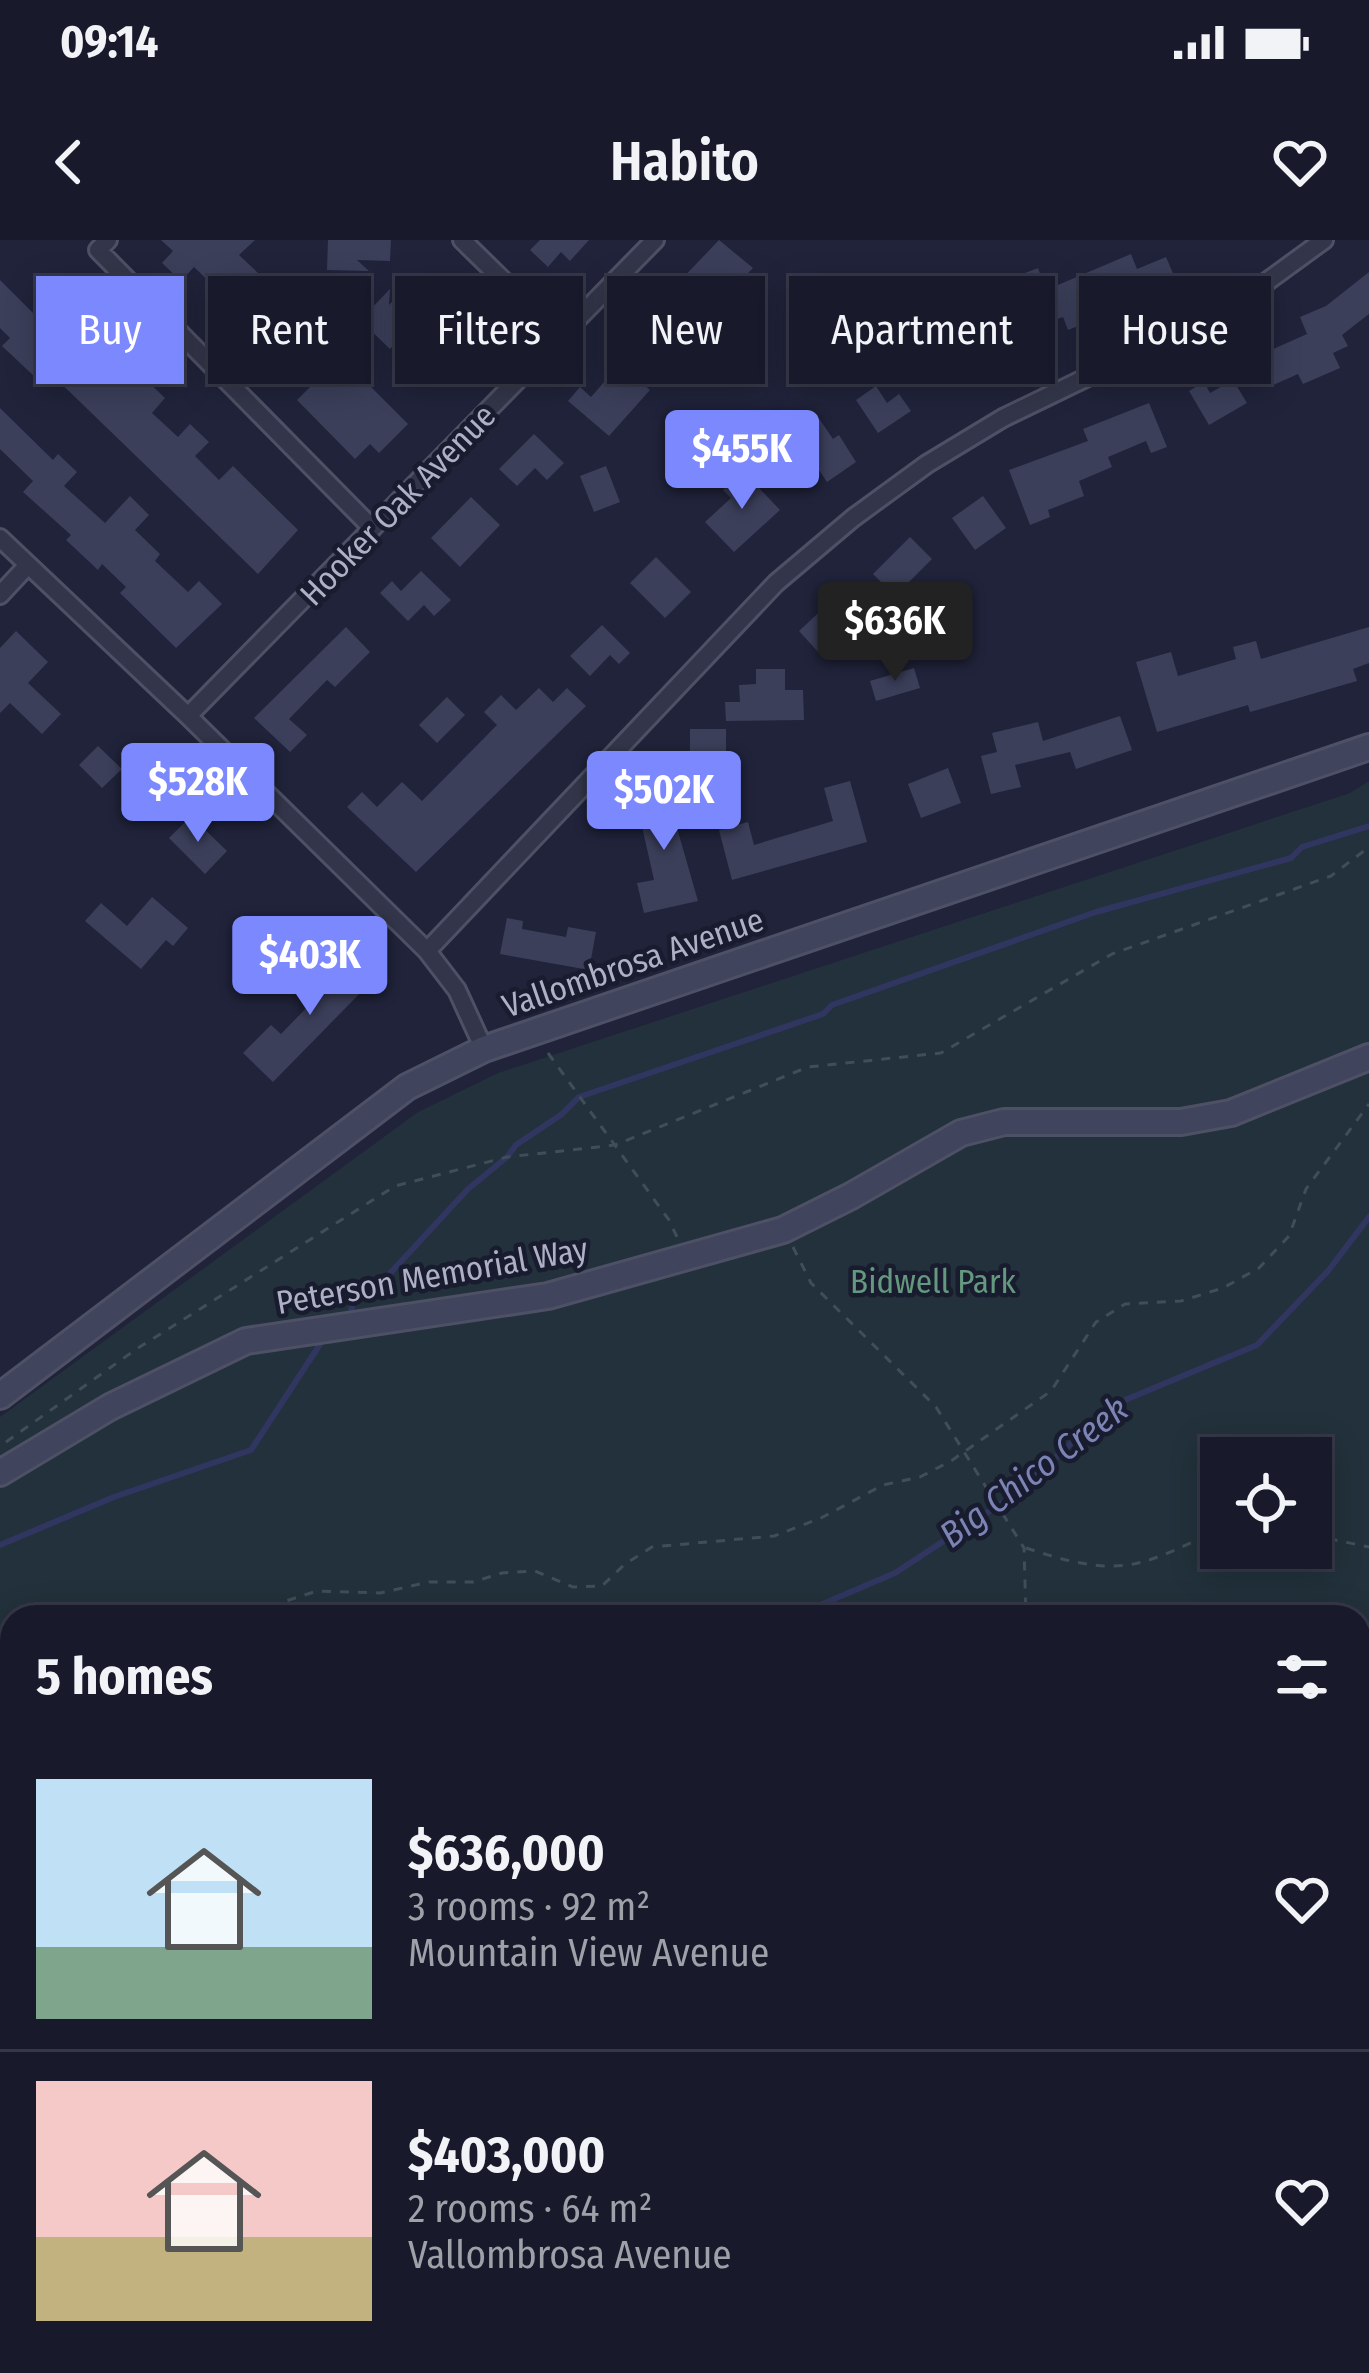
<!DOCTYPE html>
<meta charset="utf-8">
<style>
:root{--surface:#181a2c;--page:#212334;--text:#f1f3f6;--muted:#9fa1a9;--line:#363848;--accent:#7c89fe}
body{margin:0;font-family:"Fira Sans Condensed",sans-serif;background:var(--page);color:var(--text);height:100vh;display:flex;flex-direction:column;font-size:45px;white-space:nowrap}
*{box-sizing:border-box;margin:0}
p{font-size:39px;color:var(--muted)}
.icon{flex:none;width:66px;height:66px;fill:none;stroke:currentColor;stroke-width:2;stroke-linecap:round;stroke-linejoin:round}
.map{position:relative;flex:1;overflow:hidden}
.side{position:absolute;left:0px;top:1365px;width:1371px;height:768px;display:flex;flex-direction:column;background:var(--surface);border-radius:36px 36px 0 0;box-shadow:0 6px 30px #0003,0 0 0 3px var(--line)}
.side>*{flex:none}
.guide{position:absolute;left:36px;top:36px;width:1299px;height:108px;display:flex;gap:24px}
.fabs{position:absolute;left:1200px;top:1197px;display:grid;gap:24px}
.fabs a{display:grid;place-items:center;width:132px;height:132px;border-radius:0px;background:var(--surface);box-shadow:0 6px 30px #0003,0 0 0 3px var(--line);font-size:60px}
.price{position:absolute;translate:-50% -102px;padding:0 27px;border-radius:12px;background:var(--accent);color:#fff;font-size:39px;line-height:78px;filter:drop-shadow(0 3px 6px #0008)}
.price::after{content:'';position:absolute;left:50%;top:72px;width:36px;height:27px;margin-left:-18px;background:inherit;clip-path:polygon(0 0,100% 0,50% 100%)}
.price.on{background:#222;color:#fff}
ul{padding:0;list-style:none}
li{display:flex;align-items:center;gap:36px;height:300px;padding:0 36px}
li+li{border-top:3px solid var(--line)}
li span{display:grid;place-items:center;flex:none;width:336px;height:240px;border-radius:0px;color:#555}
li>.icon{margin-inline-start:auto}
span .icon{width:144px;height:144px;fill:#fffc;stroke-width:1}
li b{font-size:51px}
h2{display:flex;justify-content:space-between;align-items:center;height:144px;padding:0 36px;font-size:51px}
.pill{padding:0 42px;border-radius:0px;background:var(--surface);box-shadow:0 6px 30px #0003,0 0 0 3px var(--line);font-size:42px;line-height:108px}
.pill.on{background:var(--accent);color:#fff}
.status{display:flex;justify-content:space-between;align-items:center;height:84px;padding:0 60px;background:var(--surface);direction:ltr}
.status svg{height:33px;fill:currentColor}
header{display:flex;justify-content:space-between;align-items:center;height:156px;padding:0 36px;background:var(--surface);font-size:54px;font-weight:600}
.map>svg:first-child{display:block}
.green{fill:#22313b;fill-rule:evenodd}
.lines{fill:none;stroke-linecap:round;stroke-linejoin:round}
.stream{stroke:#303660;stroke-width:6}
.building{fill:#3b3f5a}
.lane-casing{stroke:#4e5065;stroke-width:15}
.street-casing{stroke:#4e5065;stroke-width:22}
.secondary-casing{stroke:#4e5065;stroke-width:30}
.path{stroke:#3f4e58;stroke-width:3;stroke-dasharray:9 9;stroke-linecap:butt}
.lane{stroke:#33364a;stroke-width:9}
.street{stroke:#33364a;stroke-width:16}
.secondary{stroke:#41445d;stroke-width:24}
.labels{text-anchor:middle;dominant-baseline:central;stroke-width:9;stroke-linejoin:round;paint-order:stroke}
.street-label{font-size:33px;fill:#aeb0c6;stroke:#191c2e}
.park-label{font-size:33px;fill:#64987f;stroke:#191c2e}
.water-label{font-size:36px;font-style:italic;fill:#7b84b5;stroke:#191c2e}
</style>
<div class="status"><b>09:14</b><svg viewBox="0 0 49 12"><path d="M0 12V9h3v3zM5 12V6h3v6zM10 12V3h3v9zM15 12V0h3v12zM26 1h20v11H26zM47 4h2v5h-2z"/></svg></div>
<header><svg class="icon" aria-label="back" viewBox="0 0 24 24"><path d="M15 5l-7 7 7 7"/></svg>Habito<svg class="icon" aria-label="heart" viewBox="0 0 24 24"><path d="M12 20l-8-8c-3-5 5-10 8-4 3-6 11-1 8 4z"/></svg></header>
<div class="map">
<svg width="1369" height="2133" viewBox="0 0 1369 2133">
<rect width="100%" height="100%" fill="#20233a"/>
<path class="green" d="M1369 541V1862L1359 1869V1377H12V1610L0 1614V1177L418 872 498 833 1350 553ZM1221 1218H1311V1308H1221Z"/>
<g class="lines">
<path class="stream" d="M350 1076 353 1062 382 1042 468 949 507 917 516 905 562 874 579 857 823 774 832 765 1096 672 1291 618 1302 607 1369 586
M0 1305 114 1257 251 1210 326 1095
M792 1377 895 1333 1017 1253 1113 1165 1257 1105 1328 1031 1369 977
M0 1505 12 1500"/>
</g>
<path class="building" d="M161 0H255L239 15 327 98 325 101 408 184 379 213 370 204 355 219 297 160 311 146 285 122 274 133 258 117 268 107 243 81 230 94 213 77 227 63 218 54 220 52 194 27 181 41 162 23 173 11Z
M328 0H391L390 21 357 20 369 31 327 30Z
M540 0H589L570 21 561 12 548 27 530 10Z
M719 0 753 28 710 73 706 70 656 119 632 94 682 47 678 43Z
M1131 14 1137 29 1166 17 1175 38 1098 69 1101 77 1068 90 1063 77 1035 87 1015 37 1038 28 1046 50Z
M1369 32V74L1342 95 1348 106 1333 113 1340 128 1303 144 1298 134 1271 146 1258 116 1307 94 1300 77 1326 66Z
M0 40 41 81 51 71 92 116 106 101 165 158 152 173 178 197 190 184 209 202 195 216 219 240 233 226 298 290 258 334 45 128 36 138 2 106 10 98 0 88Z
M410 43 446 78 462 62 484 84 462 105 474 117 456 134 410 88 390 109 360 80 390 49 389 65Z
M980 94 984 104 1005 96 1014 117 958 139 946 108Z
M620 124 650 150 609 196 568 161 580 147 591 157Z
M1233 140 1247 163 1209 185 1189 151 1204 142 1210 153Z
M876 146 887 163 899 154 911 171 878 193 856 160Z
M1149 163 1167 207 1151 213 1146 201 1108 217 1112 227 1079 241 1084 256 1048 270 1050 277 1030 285 1009 230 1088 201 1083 189Z
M0 168 53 220 58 214 77 232 64 246 105 283 130 256 149 275 135 290 160 314 155 321 188 352 199 341 222 364 176 408 120 353 126 347 102 324 98 330 66 300 71 295 23 252 33 241 0 209Z
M816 174 833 199 839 195 856 222 827 242 814 223 784 242 762 208Z
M534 194 564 223 547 240 535 228 517 246 499 229Z
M606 226 620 262 594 272 580 236Z
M743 231 780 270 734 312 705 282 731 258 723 250Z
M983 256 1006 288 975 310 952 278Z
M471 257 500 285 460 327 431 298Z
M910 297 932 319 895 356 873 334Z
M656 317 691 352 665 378 630 343Z
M421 331 451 360 434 376 424 365 408 381 380 353 392 341 401 351Z
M843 350 874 383 858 398 847 387 819 413 799 391Z
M602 385 630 413 619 424 610 415 590 436 570 416Z
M346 387 370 412 335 447 327 440 289 479 307 495 290 512 254 478Z
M1369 387V423L1353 429 1357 441 1250 472 1248 465 1157 492 1136 422 1171 412 1178 436 1236 419 1233 407 1256 401 1261 419Z
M16 391 48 422 28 443 61 474 42 494 10 463 0 473V408Z
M914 428 920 448 876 461 870 441Z
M756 429H785V450H803L804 480 726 481 725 462H740L739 445 756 444Z
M539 448 553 462 567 448 586 466 416 632 347 567 362 552 377 567 402 542 422 561 497 485 484 472 501 455 516 470Z
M447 457 465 475 437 503 419 485Z
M1120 476 1132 510 1076 529 1070 512 1015 525 1021 547 991 554 981 516 997 512 992 493 1038 482 1043 501Z
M690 489H726V515H690Z
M98 506 122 529 102 548 79 525Z
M948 528 961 563 921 578 908 544Z
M850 541 867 602 732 640 719 590 748 582 754 605 833 581 824 548Z
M679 551 680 581H675L698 661 644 673 637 643 654 640 641 582H637L636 552Z
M191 576 227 611 205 634 169 598Z
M152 657 188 688 173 706 166 700 141 729 85 681 101 663 127 686Z
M507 678 523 681 522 689 566 697 568 687 596 692 589 730 500 714Z
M345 712 373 740 273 842 243 813 271 785 281 794 312 762 304 754Z"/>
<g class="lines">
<g class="lane-casing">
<path id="lane" d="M1359 1955 1369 1967"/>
</g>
<g class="street-casing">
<path id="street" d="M108 0 98 10 372 288
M462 0 562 98
M0 298 188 476 427 711 457 750 484 809
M0 355 28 325
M188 476 655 0
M427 711 776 343 853 278 927 224 1003 178 1232 67 1324 0
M0 1942 12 1926
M80 2133 94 2121"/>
</g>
<g class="secondary-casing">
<path id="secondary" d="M0 1156 407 847 484 809 1369 507
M0 1233 110 1167 246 1101 548 1056 783 990 851 956 961 893 1004 882H1181L1231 873 1369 817
M1359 1909 1369 1902
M1118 2133 1130 2121"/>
</g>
<path class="path" d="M548 813 669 980 677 997
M793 1007 811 1043 936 1167 1024 1308 1026 1377
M6 1202 135 1110 395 946 507 917 615 905 808 827 941 813 1112 714 1331 636 1369 607
M1311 1295 1369 1307
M1026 1308C1066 1321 1108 1334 1149 1320 1174 1312 1197 1299 1221 1290
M236 1377 317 1351 380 1353 429 1342H473L502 1333 535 1331 573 1347 602 1346 625 1324 652 1307 774 1296 821 1278 883 1245 920 1237 951 1221 1051 1151 1096 1082 1125 1064 1181 1061 1223 1048 1259 1028 1289 996 1306 949 1369 864
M0 1452 12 1446
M1359 1725 1369 1720
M914 2121 916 2133
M1077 2133 1090 2121"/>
<use href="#lane" class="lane"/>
<use href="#street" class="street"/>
<use href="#secondary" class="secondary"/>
</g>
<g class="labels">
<g class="street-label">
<text transform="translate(398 265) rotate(-46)">Hooker Oak Avenue</text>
<text transform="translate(633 723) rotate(-19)">Vallombrosa Avenue</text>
<text transform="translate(432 1036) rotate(-10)">Peterson Memorial Way</text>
</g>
<g class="park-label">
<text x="933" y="1042">Bidwell Park</text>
</g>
<g class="water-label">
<text transform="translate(1034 1232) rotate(-37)">Big Chico Creek</text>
</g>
</g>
</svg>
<div class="fabs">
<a><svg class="icon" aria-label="locate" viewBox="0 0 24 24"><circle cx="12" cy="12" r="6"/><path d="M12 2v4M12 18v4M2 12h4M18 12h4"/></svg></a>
</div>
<b class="price" style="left:742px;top:272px">$455K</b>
<b class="price on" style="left:895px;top:444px">$636K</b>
<b class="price" style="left:198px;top:605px">$528K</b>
<b class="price" style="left:664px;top:613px">$502K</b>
<b class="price" style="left:310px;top:778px">$403K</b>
<div class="guide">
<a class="pill on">Buy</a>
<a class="pill">Rent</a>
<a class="pill">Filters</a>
<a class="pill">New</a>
<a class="pill">Apartment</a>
<a class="pill">House</a>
</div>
<section class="side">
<h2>5 homes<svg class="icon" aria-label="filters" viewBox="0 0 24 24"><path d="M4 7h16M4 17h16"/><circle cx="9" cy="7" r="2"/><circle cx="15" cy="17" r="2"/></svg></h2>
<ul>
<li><span style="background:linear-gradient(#bfe0f5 70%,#7fa58c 0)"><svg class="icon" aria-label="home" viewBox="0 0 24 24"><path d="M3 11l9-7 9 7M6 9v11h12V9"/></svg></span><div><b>$636,000</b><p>3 rooms · 92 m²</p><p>Mountain View Avenue</p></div><svg class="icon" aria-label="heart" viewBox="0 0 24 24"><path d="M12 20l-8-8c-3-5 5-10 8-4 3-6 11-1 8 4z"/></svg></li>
<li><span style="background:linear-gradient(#f6c9c9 65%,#c2b280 0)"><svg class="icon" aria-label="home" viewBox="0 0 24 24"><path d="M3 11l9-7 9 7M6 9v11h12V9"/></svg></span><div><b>$403,000</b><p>2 rooms · 64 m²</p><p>Vallombrosa Avenue</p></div><svg class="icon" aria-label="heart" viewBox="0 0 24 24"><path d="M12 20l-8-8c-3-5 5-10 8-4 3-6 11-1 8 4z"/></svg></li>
</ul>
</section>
</div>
